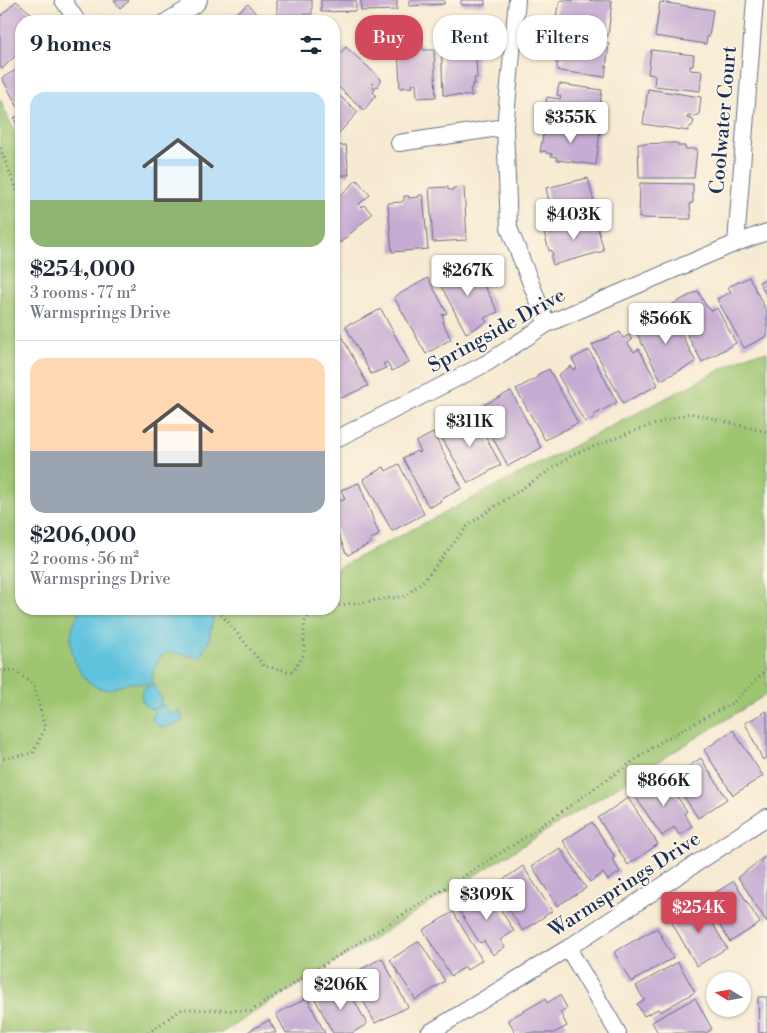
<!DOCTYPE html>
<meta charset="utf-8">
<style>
:root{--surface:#fff;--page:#f6f6f7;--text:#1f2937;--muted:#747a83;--line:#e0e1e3;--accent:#d1495b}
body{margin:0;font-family:"Libre Bodoni",serif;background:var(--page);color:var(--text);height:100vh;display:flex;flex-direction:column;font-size:19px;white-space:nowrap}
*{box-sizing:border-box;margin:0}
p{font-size:16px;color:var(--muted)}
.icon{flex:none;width:28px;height:28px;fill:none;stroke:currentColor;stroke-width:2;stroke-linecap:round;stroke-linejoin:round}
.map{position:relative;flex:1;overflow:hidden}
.drawer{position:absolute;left:15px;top:15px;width:325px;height:600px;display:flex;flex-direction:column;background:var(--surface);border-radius:20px;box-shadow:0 1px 4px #0004}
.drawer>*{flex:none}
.top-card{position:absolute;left:355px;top:15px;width:336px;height:45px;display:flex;gap:10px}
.needle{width:32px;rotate:281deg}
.tools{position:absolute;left:706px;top:972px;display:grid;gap:10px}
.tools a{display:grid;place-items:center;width:45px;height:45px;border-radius:50%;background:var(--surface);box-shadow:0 1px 4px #0004;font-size:25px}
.price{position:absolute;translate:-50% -42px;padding:0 11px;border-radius:5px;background:#fff;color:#222;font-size:16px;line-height:32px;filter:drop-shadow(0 1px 2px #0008)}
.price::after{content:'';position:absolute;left:50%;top:30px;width:15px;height:11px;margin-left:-8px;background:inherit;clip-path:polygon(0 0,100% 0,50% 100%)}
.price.active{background:var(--accent);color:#fff}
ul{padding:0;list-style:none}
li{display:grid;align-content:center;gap:10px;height:265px;padding:0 15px}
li+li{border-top:1px solid var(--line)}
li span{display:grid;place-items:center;height:155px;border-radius:15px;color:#555}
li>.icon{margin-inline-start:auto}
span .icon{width:90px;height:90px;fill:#fffc;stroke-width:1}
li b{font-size:21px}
h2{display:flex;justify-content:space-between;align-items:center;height:60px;padding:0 15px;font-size:21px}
.pill{padding:0 18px;border-radius:20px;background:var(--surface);box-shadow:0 1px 4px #0004;font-size:18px;line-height:45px}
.pill.active{background:var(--accent);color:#fff}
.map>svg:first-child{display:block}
.green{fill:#9dc570;stroke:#5c7a67}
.water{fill:#60c3de;stroke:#3e799e}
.building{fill:#c6acd3}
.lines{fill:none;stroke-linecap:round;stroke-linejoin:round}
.minor-casing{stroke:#687087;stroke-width:18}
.path{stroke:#687087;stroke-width:3;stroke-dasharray:1 4;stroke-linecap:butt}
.minor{stroke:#fff;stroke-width:16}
.labels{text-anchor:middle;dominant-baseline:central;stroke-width:4;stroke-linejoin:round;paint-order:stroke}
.street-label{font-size:20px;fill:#1b2f5e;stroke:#fcf5e5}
</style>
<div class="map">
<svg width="767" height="1033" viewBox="0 0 767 1033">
<rect width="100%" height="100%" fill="#fcf5e5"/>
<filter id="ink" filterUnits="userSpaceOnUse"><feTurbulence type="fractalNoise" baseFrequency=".02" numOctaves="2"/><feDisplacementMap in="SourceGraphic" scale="10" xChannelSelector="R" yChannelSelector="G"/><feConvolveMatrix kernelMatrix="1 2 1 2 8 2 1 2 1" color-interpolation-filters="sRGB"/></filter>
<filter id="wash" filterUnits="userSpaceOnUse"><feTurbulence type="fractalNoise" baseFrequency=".0096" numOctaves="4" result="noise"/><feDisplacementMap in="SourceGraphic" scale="20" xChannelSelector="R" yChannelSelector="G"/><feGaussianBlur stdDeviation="1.12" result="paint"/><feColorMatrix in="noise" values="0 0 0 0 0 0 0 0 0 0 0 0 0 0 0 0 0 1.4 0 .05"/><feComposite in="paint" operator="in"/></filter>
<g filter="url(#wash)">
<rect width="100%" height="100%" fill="#f7ead2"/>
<path class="green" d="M0 99 21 147V609H334V570L751 354 767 352V694L221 1033H0Z"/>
<path class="water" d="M81 609H146L155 611 170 609H212L214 610 209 640 200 658 170 652C155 656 153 672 152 683 144 686 137 682 129 683 121 685 111 690 103 689 83 686 69 656 71 638 71 628 76 618 81 609Z
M150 686H155L161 698V705L152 709C143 706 139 699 143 689Z
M164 705 171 715 176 713 179 709 183 721C171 726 161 732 152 720L154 711Z"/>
<g id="blocks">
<path class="building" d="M114 0H128L129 1 120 8Z
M277 0H312V14L277 15Z
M321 0H356V11L321 12Z
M361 0H397V10L361 11Z
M409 0H444V4L409 6Z
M461 0H485V5H461Z
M561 0 612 1 608 36 555 29 557 10Z
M16 1 38 19 36 21H21V50L2 69 0 67V17Z
M660 2 713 10 709 37 707 36 706 44 655 36Z
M248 4 262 21H230L235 17 233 16Z
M556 36 609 43 605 77 559 71 557 68V62L560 60 564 62 565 58H556L557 55 554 54Z
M475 38 477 78H474L475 84H472V88L470 89 472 96 443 95 441 39Z
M423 43V50H434L436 97 417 98 416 83 412 84 413 87 400 88 398 45Z
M346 47 381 79V81L377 87H374L372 83 369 86 375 90 373 92 376 95 364 110 334 83V61Z
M651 50 694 55 693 66H690V70L702 71 700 91 654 86 655 75 648 74Z
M21 67V113L2 78Z
M559 84 602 90 599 113 592 112 591 124 544 117 547 97 560 99 561 96 557 95Z
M648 89 701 97 699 115H696L695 117 688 115 687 118 691 119 694 121 692 126 688 128V131L643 124Z
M334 91 358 112 338 134 334 130Z
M21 115V134L14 118Z
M545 124 600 130 596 165 557 160V157L551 156 552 154 546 153V151L540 152Z
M670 143H678V146H685V149H697L694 178H639L638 144Z
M346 145 349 175H337V177L334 178V146Z
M588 178 594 202 587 203 590 213 544 225 539 206 552 203 551 201H549L546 188Z
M357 180 370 195 359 204 362 207 364 205 372 214 340 243 334 236V201Z
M640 183 693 184V203H690L691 219 639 218Z
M448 187V190H453V188L464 187 467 240 433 242 429 188Z
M419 195H423L428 249 392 252 388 203 402 202 404 200V196H409V198L419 197Z
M595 218 604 251 553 265 551 256 553 255 551 250 549 251 544 232Z
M472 262 498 312 484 318 487 322 466 333 438 280Z
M749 277 767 312V336L744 348 717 299 731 292 728 287Z
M428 278 447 313 442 315 444 319 443 323 451 339 426 354 394 297Z
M767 278V297L759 282Z
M698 291 706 306 712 311 717 308 736 343 702 362 671 305Z
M667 307 696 362 661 380 637 334 649 326 651 328 654 327 648 317Z
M381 309 409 362 392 371 387 362 383 364 386 368 371 374 346 327 347 325 351 323 352 324Z
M337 327 368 386 341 398 337 392 334 394V329Z
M620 332 623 338 629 335 632 340 628 343 630 347 634 352 639 349 658 385 623 403 592 345Z
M589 350 617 402 594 415 595 417 586 422 584 421 558 375 571 366 573 370 577 368 572 359Z
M549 369 578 423 545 440 516 389 538 377 537 375Z
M511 391 541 448 508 466 489 431 493 429 492 421 484 405Z
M464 417 466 421 475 417 501 465 468 483 438 431Z
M433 433 462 488 440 500 441 501 431 507 430 505 428 506 403 458 417 451 418 453 421 452 416 442Z
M399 464 424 514 392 531 363 479 384 467 386 471Z
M359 483 379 534 377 535 378 536 370 539 371 543 348 555 347 552 346 553 334 524V499L339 497 341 501 345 499 341 490Z
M767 711V757L763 760 745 723Z
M733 730 763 776 733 795 704 750Z
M701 758 727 799 698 818 672 778Z
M663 776 687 811 684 814 692 826 679 835 674 827 662 836 635 796Z
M628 798 658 844 628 865 598 818Z
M592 822 615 857 612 859 620 872 608 880 603 873 590 882 563 841Z
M560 848 586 888 557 906 532 866Z
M766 856 767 858V922L738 877Z
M523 866 552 911 523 931 494 886Z
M734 881 760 923 730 942 704 900Z
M488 889 514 931 500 940 505 947 493 955 484 941 480 943 458 909Z
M694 901 702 915 706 912 727 948 697 966 672 923 685 915 681 908Z
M453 912 482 960 467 970 465 967 451 976 423 930Z
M657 928 673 958 631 982 614 952Z
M419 941 445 981 416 1000 390 960Z
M382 958 408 1007 375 1023 350 975Z
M678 962 695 992 660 1012 658 1009 644 1016 637 1004 644 1000 636 986Z
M345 983 367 1024 352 1033H333L315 999Z
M560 995 567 1008 560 1012 567 1026 554 1033H516L508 1020 545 999 547 1003Z
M758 997H767V1032L759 1033Z
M307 998 325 1033H286L276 1014Z
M695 998 712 1029 706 1033H658L652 1022Z
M269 1020 276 1033H246Z"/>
</g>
</g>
<g filter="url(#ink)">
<use href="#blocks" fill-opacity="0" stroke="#687087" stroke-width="1"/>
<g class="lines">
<g class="minor-casing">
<path id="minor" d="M63 0 77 21
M517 0 505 127 509 228 547 324
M167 21 196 4 199 0
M399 143 505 127
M736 243 755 0
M334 440 487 363 547 324 736 243 767 232
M568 948 618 1033
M429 1033 568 948 767 817"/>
</g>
<path class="path" d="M0 148 21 200
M334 606 406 596 424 580 469 524 574 454 637 430 690 413 767 432
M213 609 223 616 264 666 293 672 304 654V623L313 609H316
M0 671 14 670 34 685 45 728 33 753 0 759
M148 1033 182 1009 251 1011 521 840 662 741 734 702 767 669"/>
<use href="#minor" class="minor"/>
</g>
</g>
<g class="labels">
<g class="street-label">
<text transform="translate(724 120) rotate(-85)">Coolwater Court</text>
<text transform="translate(497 331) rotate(-29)">Springside Drive</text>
<text transform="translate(625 885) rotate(-33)">Warmsprings Drive</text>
</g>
</g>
</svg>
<div class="tools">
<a><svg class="needle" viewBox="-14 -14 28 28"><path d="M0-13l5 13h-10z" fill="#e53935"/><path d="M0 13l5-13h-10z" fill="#747a83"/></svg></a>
</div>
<b class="price" style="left:571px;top:144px">$355K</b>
<b class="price" style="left:574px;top:241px">$403K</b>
<b class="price" style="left:468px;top:297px">$267K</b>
<b class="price" style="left:666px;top:345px">$566K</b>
<b class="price" style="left:470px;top:448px">$311K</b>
<b class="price" style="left:664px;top:807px">$866K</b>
<b class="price" style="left:487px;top:921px">$309K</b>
<b class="price active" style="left:699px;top:934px">$254K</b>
<b class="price" style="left:341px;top:1011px">$206K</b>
<div class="top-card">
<a class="pill active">Buy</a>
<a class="pill">Rent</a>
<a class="pill">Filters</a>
</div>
<section class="drawer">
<h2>9 homes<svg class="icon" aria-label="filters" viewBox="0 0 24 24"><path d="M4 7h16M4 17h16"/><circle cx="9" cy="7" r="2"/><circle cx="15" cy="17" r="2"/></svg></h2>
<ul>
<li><span style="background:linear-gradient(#bfe0f5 70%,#8fb573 0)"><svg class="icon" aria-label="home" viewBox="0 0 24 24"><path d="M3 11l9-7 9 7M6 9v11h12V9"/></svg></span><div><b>$254,000</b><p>3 rooms · 77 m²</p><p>Warmsprings Drive</p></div></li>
<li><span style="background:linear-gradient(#ffd9b3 60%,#9aa5b1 0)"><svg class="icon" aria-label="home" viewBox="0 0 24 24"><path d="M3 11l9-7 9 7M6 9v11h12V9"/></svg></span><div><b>$206,000</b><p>2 rooms · 56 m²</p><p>Warmsprings Drive</p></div></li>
</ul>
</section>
</div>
